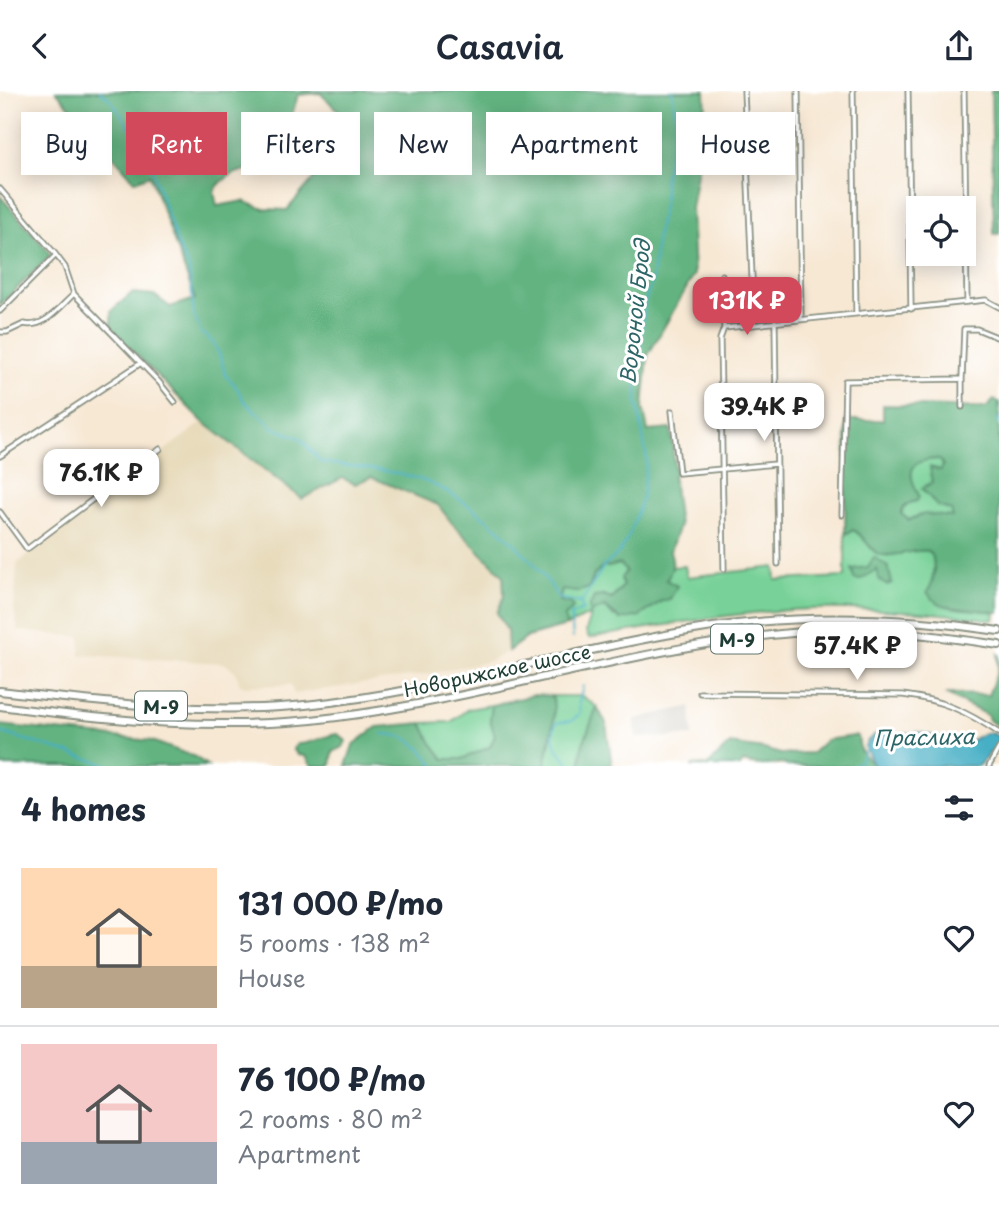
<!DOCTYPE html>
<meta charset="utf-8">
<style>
:root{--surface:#fff;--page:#f6f6f7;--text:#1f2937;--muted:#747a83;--line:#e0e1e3;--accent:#d1495b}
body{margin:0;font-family:"Playpen Sans",sans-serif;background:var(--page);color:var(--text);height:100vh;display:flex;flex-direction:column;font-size:26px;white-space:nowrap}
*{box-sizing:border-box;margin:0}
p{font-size:23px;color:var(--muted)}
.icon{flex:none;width:38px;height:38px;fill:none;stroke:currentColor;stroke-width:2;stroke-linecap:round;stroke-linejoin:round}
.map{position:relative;height:675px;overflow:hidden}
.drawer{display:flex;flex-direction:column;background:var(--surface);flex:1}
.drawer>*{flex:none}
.top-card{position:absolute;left:21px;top:21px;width:957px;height:63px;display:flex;gap:14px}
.fabs{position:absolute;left:906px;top:105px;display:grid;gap:14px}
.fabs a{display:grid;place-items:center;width:70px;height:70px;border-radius:0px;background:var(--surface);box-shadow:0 4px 18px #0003;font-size:35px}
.price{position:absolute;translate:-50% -60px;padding:0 16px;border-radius:14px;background:#fff;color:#222;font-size:23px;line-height:46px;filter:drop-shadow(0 2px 4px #0008)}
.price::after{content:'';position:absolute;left:50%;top:42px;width:21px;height:16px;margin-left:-10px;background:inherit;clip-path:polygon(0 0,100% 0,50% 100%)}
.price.current{background:var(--accent);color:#fff}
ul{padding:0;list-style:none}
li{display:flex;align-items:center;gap:21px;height:175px;padding:0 21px}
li+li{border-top:2px solid var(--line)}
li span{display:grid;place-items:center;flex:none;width:196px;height:140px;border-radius:0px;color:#555}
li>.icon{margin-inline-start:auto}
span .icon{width:84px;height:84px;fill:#fffc;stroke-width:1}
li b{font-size:30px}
h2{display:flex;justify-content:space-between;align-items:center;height:84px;padding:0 21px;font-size:30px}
.chip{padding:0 24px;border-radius:0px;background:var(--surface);box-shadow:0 4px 18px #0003;font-size:24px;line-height:63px}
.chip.current{background:var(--accent);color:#fff}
header{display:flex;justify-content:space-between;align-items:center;height:91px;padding:0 21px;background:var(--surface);font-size:32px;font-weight:600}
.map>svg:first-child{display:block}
.built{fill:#e7daba}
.industrial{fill:#c8c4b8}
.green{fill:#78d198;stroke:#4c8766;stroke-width:2}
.forest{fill:#62b380;stroke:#40785a;stroke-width:2;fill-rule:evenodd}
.water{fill:#46afc5;stroke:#32767c;stroke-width:2}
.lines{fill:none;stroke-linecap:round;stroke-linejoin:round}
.stream{stroke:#46afc5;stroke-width:2}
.minor-casing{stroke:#8b9284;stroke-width:7}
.motorway-casing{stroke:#8b9284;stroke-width:10}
.minor{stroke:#fff;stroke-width:3.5}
.motorway{stroke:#fff;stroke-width:6}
.labels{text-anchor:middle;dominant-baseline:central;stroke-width:6;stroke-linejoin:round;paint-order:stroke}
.shield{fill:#fff;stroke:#627771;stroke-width:2}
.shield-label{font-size:18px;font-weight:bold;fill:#1f3d34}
.street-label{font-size:19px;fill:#1f3d34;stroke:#fff}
.water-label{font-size:21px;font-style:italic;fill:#2d6567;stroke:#fff}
</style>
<header><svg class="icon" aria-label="back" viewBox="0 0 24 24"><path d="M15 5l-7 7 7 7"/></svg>Casavia<svg class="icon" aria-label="share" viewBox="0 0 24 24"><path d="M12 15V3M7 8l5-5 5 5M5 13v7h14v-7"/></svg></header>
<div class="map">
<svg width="999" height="675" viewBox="0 0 999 675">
<rect width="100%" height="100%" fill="#fff"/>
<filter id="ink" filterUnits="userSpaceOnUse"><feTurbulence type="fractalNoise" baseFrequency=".0143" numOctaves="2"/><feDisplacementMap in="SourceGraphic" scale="14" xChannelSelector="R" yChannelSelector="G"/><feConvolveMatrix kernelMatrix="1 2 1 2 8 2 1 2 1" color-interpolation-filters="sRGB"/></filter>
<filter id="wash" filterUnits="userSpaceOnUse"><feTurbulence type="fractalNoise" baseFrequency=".00686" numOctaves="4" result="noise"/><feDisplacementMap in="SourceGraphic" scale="28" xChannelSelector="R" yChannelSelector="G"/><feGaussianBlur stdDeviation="1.57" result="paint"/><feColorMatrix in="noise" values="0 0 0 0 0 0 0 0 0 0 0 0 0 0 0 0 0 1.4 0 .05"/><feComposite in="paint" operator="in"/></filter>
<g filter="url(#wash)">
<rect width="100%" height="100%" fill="#f7e8d4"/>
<path class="built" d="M202 332 302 408 342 387 355 393 371 386 438 414 452 432 503 484 504 505 497 522 507 539 508 560 491 570 429 583 294 603 291 594 241 595 235 580 224 572 80 564 81 546 18 540 14 518 17 473 82 420Z"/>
<path class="industrial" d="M691 615 693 645 636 647 635 628Z"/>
<path class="green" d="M935 368 940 369 943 374 941 379H936L932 392 926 394 933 411 952 420V426L919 424 909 429 901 423C904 414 912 411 917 400 912 392 908 378 917 372 921 369 930 369 935 368Z
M853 439C864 444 868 456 878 463 886 468 916 457 929 460L934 467 932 494 950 515 995 521 994 529C933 521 873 517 812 518 737 520 663 535 589 547L586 540 591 523 567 535 564 527 573 517 572 513 559 510 562 499 577 501 592 493 594 484 604 475 608 476 620 473 626 480 623 495 612 508 603 505 605 516 614 526 640 525 661 510 670 508 676 495 666 490 672 476 685 475 687 486 775 476 776 489 845 486V443Z
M552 605H582L597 616 582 656 581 675H545C548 656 558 624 552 605Z
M492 614 490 628 495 645 490 657 462 668H444L431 651 422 632 451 631 468 618Z"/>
<path class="forest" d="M56 0H705L706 29 691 117 694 184 648 264 643 316 648 340 671 338 675 381 673 386 679 435 670 460C674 471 673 479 666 489L677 495 670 508 662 510 640 525 621 529 605 516 591 522 589 517 594 506 603 505 612 508 623 495 621 487 626 480 620 473 608 476 604 475 594 484 589 497 577 501 562 499 559 510 572 513 573 517 564 527 567 535 527 546 508 560 507 539 497 522 504 505 503 484 452 432 438 414 371 386 355 393 342 387 302 408 202 330 111 238V220L132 202 154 204 170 216 195 208 150 84 135 90ZM320 2 352 33 339 53 334 74 315 86 287 119 264 118 243 110 217 115 214 101C227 76 256 79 280 71L290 49 291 27 298 4Z
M991 0H999V143H994Z
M0 105 49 161 50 165 0 214Z
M994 309 999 312V521H995C973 516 940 523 927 501 935 490 937 471 929 460 918 457 887 468 878 463 868 457 864 444 853 439L845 443 846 329H883V314L986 317ZM935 368 940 369 943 374 941 379 930 376 932 392 922 397 937 415 952 420V426L924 423 909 429 901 423C903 415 909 411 917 410L919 405C915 396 905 380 918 372 921 369 930 369 935 368Z
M874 466 888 476 892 492 887 494C877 491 879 486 877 478L860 489 854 488 852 478 868 476Z
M998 563 999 564V636L989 629 987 624 945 603 988 604 998 579Z
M533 604 552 605C558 624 548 656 545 675H346L353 654 377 636 422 632 431 651 444 668H462L490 656 495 645 490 628 492 614Z
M597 616 606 632 612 675H581L582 656Z
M0 634 152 650 195 666 208 675H0Z
M338 643 346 650 343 656 333 661 331 675H312L305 665 298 664 293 658 297 653C314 653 323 644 338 643Z
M853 645H858L860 659 874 675H788L781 672C768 675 756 675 743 671L740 675H691L708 674 730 653 764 658 781 663 812 662 826 649Z"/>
<path class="water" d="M918 641 966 653C977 646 986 636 999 646V653L978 675H874L865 656C870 635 901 645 918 641Z"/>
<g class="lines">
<path class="stream" d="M100 0 110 8 140 51 148 66 180 160 189 177 194 224 201 242C216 249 222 267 225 284L235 294 244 310 274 337 300 347 321 371C355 377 389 378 422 389 467 405 536 465 558 507L581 512
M998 327 999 333
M573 547 571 524 583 519 581 512 604 475 619 462 629 445 642 408 647 369 637 311V292L645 211 652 190 656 149 664 110V89L676 29 672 0
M0 641 111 675
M383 643C411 644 418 653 435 675
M571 675C560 659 547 653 556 632L572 630 580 622 579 612 583 595
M852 675 860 670 867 656"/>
</g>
</g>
<g filter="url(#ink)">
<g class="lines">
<g class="minor-casing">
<path id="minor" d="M744 0 754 232
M798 0 801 228
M853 0 856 223
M908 0 911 218
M964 0 967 211
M0 98 56 164
M722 184 724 237
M0 220 56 164 65 176 74 203 159 291 175 311
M775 230 778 473
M0 241H7L24 233C44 238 60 216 74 203
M962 288V316
M672 320 679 382 776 373
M0 365 141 272
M0 421 27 458 160 358
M842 424 845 290 962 288 964 238H977L999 247
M724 478 720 248 724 237 986 209 999 216
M700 602 903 604C942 609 966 620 999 642
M989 675 999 657"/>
</g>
<g class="motorway-casing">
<path id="motorway" d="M0 600C101 611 204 624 305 614 437 601 564 560 694 539 796 522 897 525 999 540
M0 615C112 630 225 641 337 626 500 605 656 549 820 540 881 537 939 545 999 554"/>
</g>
<use href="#minor" class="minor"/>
<use href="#motorway" class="motorway"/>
</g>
</g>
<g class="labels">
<g class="shield">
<rect x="711" y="533.5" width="52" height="29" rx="5"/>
<rect x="135" y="600.5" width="52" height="29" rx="5"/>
</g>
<g class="shield-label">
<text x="737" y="548">М-9</text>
<text x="161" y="615">М-9</text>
</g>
<g class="street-label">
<text transform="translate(497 579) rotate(-12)">Новорижское шоссе</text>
</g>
<g class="water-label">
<text transform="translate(634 221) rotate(-84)">Вороной Брод</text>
<text transform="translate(924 645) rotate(-1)">Праслиха</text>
</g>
</g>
</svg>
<div class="fabs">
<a><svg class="icon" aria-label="locate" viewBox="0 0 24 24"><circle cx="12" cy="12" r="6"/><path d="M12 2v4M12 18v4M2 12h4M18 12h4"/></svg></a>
</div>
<b class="price current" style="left:747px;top:246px">131K ₽</b>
<b class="price" style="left:764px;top:352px">39.4K ₽</b>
<b class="price" style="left:101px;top:418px">76.1K ₽</b>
<b class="price" style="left:857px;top:591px">57.4K ₽</b>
<div class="top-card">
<a class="chip">Buy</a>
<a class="chip current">Rent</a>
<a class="chip">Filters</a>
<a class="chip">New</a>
<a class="chip">Apartment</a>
<a class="chip">House</a>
</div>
</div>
<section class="drawer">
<h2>4 homes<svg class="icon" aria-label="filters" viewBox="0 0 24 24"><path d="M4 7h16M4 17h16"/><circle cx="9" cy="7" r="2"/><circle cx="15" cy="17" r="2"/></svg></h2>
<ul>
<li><span style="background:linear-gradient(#ffd9b3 70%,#b9a48a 0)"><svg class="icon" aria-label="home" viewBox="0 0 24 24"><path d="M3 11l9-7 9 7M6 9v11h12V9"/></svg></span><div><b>131 000 ₽/mo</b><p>5 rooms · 138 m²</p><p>House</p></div><svg class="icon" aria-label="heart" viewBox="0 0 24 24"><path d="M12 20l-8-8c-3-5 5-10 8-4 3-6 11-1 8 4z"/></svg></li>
<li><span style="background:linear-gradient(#f6c9c9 70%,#9aa5b1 0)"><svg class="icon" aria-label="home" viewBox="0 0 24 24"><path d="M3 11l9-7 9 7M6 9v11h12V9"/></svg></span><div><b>76 100 ₽/mo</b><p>2 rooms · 80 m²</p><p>Apartment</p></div><svg class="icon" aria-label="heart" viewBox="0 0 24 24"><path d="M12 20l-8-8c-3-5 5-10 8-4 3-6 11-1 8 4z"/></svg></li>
</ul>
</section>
